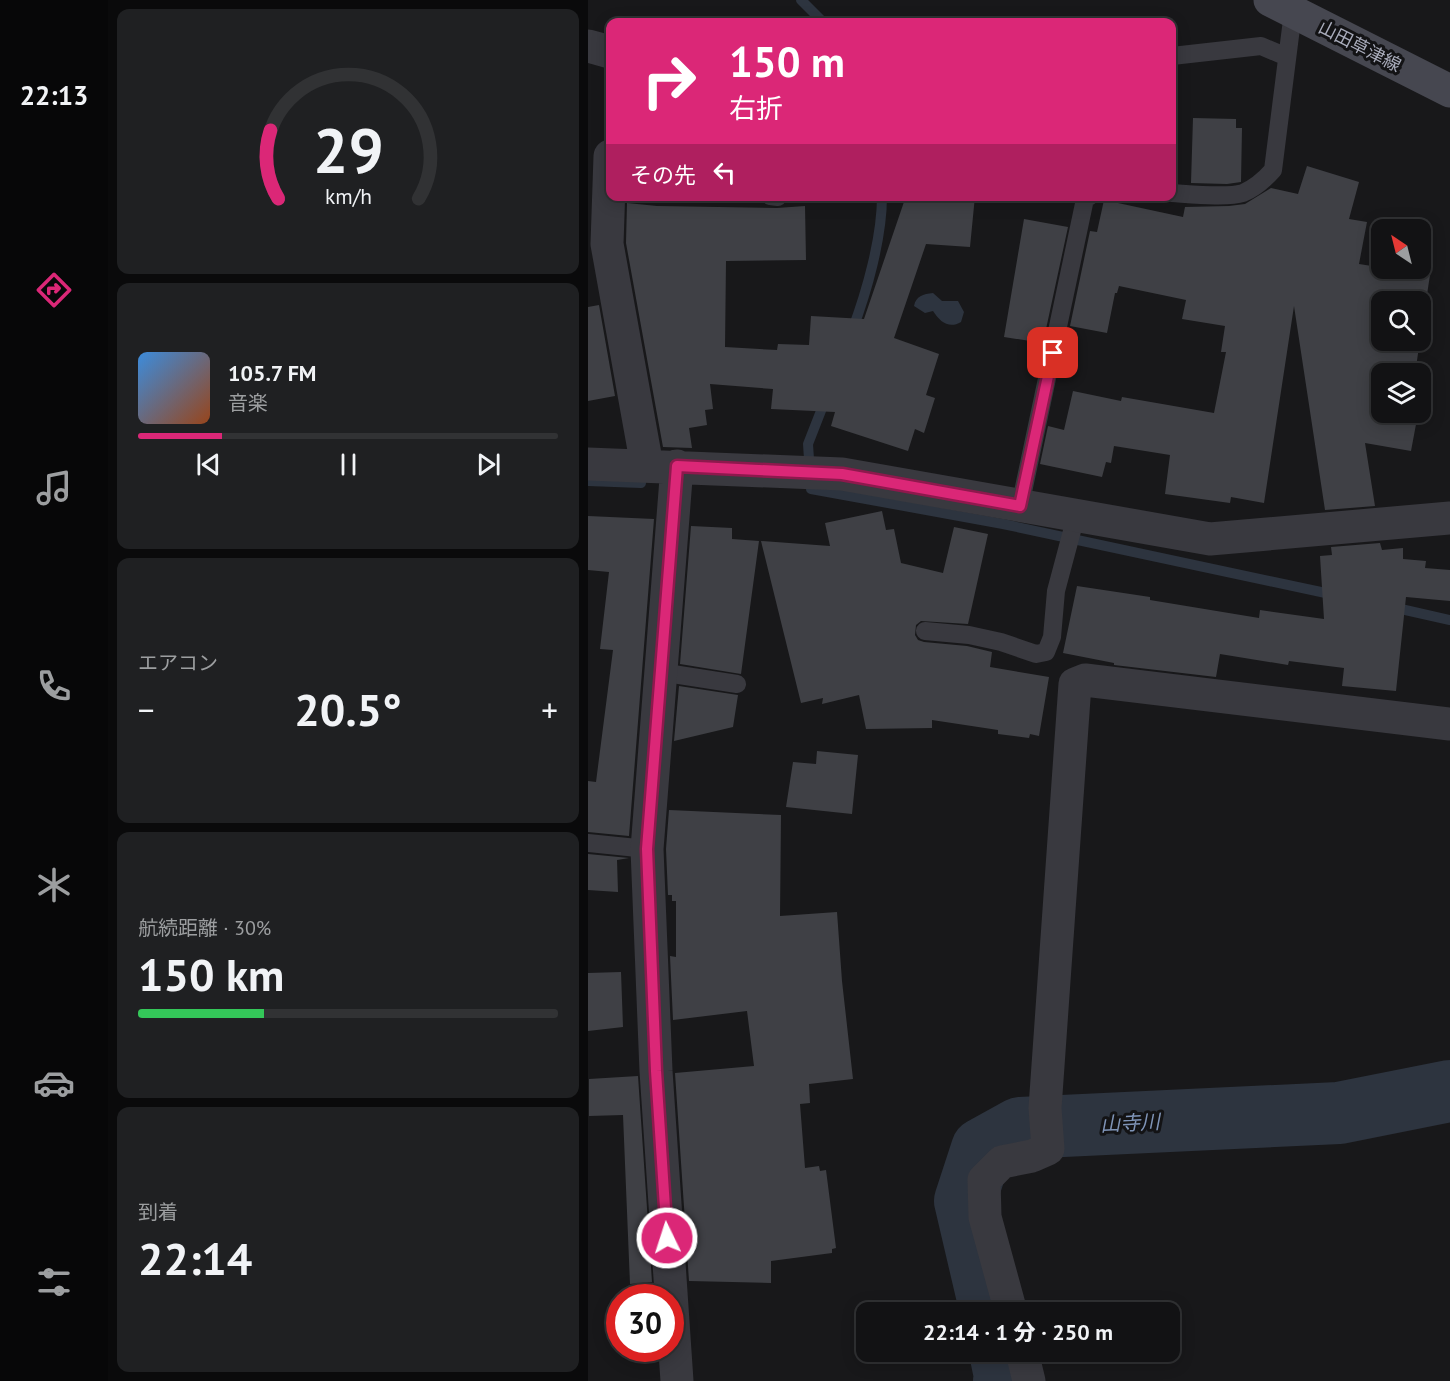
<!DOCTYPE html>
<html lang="ja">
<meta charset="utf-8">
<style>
body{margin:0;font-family:"PT Sans","Noto Sans JP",sans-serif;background:#1f2022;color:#f1f3f6;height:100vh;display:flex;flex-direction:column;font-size:22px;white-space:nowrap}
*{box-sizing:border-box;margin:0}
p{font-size:20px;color:#9c9ea0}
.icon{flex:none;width:33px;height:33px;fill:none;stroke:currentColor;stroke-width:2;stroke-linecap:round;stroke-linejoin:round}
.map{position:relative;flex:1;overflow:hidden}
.details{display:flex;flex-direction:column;gap:9px;padding:9px;background:#0a0a0b;width:480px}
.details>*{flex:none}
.guide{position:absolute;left:18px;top:18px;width:570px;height:183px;border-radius:12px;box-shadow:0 3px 15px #0003,0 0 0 2px #313234;background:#db2777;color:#fff;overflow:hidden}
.needle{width:39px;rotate:325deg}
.controls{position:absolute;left:783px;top:219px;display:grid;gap:12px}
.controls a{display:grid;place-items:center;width:60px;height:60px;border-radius:12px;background:#121214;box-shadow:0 3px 15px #0003,0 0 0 2px #313234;font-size:30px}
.speed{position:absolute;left:18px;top:1284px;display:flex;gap:12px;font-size:30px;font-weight:700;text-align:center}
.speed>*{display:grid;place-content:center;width:78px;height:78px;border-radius:50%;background:#121214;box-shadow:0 3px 15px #0003,0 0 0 2px #313234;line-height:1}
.speed .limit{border:9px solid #d22;background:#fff;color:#111}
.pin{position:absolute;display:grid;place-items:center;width:51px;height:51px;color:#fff;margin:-26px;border-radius:12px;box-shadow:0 3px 9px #0006}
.me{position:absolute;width:66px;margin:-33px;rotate:356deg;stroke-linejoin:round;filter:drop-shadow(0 0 4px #0008)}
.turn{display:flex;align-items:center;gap:21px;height:126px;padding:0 24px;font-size:27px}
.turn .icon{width:78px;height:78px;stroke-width:2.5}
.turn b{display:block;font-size:42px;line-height:51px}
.then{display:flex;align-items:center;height:57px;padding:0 24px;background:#0003;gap:12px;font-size:22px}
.big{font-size:45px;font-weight:800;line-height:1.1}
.details .tile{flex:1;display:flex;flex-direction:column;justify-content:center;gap:9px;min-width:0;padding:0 21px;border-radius:12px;background:#1f2022}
.details .dial{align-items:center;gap:0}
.dial svg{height:156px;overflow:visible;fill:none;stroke:#313234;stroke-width:7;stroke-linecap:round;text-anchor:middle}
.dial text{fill:#f1f3f6;stroke:none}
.song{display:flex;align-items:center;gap:18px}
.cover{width:72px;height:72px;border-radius:9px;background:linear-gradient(135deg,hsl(210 70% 55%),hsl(20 70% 35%))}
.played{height:6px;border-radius:3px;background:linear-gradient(90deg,#db2777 20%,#313234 20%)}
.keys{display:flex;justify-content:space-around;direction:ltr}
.heat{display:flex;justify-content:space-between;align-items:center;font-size:33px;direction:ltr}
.charge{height:9px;border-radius:4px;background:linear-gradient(90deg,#34c759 30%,#313234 0)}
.trip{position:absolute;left:268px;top:1302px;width:324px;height:60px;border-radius:12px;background:#121214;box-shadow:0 3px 15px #0003,0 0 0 2px #313234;font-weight:800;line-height:60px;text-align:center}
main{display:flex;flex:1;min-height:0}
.tab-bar{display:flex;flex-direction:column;width:108px;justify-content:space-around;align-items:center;background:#070708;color:#9c9ea0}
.tab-bar .icon{width:42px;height:42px}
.tab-bar .selected{color:#db2777}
.tab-bar b{font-size:27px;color:#f1f3f6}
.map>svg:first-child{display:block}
</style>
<main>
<nav class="tab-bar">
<b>22:13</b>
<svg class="icon selected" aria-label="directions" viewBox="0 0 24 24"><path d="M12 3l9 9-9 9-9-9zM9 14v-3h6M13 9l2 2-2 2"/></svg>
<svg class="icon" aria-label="music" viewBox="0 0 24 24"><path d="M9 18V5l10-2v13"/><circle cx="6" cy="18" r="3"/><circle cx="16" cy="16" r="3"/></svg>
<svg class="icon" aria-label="phone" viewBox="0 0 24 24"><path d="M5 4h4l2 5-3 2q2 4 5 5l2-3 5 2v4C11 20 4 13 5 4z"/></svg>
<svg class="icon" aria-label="climate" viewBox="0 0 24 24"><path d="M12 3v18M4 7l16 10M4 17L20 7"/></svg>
<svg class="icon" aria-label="car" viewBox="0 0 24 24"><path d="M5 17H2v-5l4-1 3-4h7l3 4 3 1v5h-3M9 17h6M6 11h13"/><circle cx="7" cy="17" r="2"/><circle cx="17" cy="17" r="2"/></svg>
<svg class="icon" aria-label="filters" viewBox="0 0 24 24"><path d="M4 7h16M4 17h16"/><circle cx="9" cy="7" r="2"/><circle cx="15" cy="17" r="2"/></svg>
</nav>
<section class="details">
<div class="tile dial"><svg viewBox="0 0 100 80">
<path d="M14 69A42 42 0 1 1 86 69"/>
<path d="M14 69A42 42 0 0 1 10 34" stroke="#db2777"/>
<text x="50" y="56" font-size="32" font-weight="700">29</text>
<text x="50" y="72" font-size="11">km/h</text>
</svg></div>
<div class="tile">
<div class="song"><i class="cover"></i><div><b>105.7 FM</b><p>音楽</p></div></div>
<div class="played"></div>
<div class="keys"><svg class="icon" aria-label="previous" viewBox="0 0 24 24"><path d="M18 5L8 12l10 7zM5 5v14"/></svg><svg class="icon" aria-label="pause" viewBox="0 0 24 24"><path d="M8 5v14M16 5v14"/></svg><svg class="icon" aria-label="next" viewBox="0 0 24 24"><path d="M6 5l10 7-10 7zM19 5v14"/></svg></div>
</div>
<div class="tile"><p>エアコン</p>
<div class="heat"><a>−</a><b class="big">20.5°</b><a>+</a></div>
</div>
<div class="tile"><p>航続距離 · 30%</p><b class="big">150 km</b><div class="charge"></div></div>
<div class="tile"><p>到着</p><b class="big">22:14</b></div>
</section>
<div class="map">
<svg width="862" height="1381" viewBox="0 0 862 1381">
<rect width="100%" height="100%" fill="#18181a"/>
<!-- water -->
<path fill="#2d343f" d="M345,293L354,301H370L376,312L373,322C361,329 352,322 345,311L337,313L326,306C328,296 335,294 345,293Z"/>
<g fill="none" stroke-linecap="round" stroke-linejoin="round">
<!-- stream -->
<path stroke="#2d343f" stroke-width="10" d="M213,0L235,22
M264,331C279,291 294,238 294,196
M238,398L220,444L223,489L415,524L747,595
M0,481L53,483L50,469
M804,607L862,620"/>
<!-- river -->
<path stroke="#2d343f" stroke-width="62" d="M403,1312L377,1201L394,1149L432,1128L751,1113L862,1091
M412,1352L417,1376L416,1381"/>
</g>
<!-- building -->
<path fill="#3f4045" d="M605,118L648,119V128H654L653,182L639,184L603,183Z
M719,166L771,182L761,219L779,222L771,264L842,275L832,340V302H794V340H832L827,374H794V412H821V418L829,419L823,451L777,443L787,506L737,510L706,306L676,503L643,497L642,503L577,494L582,455L526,446L523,463L518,462L514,477L452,464L460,426L476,430L485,391L533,401L534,397L626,413L638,352H633L637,326L594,319L598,300L531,286L529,293H527L519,333L482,326L502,231L509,232L516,200L595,217L597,207L641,206L657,204L683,188L710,194Z
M318,196H387L382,247L338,244L306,338L351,354L338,395L347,398L336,433L327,429L320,451L243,426L247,412L183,409L185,389L122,384L125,409L117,410L119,425L101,428L104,448L75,447L38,243L39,203L69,206L189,208L217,206L218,260L138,261L137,347L189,350L190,344L221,345L223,316L276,319Z
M436,219L480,227L455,343L416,337Z
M11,305L27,396L0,401V307Z
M294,511L298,530L306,529L313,563L355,573L366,527L400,534L380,624L333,621L328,625L327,635L330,640L336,642L379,646L404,652L402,667L461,677L451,736L442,734L441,738L410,734V730L344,720V728L278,729L271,695L234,704L235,698L213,703L173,541L242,546L237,523Z
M0,516L66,519L41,836L0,832V781L8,782L25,650L12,649L21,572L0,570Z
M103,526L144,528V539L171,541L153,674L92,664Z
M792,543L794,550L815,548V559L838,561L837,568L862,570V601L818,597L808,691L754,686L756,668L701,661L700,665L632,654L628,677L526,665V663L475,653L489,586L562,597V600L671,618L672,610L736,619L732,556L744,555L743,547Z
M91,686L150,695L145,727L86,741Z
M229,751L270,755L264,814L198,807L205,762L228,764Z
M81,810L193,815L192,916L249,912L254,981L265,1079L221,1084L222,1103L212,1104L217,1168L231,1166L232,1171L238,1170L248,1248L244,1249V1253L183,1261V1283L101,1281L87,1073L166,1066L159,1011L85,1020L82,956L88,957V901H84V895H80L78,849Z
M0,854L41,858L29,860L30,892L0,890Z
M33,972L35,1027L0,1031V973Z
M50,1076L64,1282L42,1284L35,1115L1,1116V1079Z"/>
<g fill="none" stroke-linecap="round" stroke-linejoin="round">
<!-- service -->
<path stroke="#39393f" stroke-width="18" d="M584,56L673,46L699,57
M584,193C601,194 639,198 655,193C667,188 677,179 685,170L705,12
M182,196L190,197
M432,506L497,199L502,196
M337,631L381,635L413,642L448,654L458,652L464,637L468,591L488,516
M72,672L149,684
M0,843L59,849"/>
<!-- minor -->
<path stroke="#39393f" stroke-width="33" d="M0,46L22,52
M22,156L19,244L59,466
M0,464L254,474L622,539L862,518
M423,1312L397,1217L396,1180L414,1162L444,1156L460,1149L457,1108L487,684L497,680L862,724
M434,1352L441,1381
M89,1381L68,1071L59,849L89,466"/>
<!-- secondary -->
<path stroke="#464750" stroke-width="33" d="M682,0L862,91"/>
</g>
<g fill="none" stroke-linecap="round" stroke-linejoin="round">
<defs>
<path id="route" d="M79,1238L68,1071L59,849L89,466L254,474L432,506L465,353"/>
</defs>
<!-- route casing -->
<use href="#route" stroke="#8e194d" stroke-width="15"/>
<!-- route -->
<use href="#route" stroke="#db2777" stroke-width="10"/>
</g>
<g text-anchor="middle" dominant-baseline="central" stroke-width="6" stroke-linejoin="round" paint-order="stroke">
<!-- street labels -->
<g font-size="18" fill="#a9acbb" stroke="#131315">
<text transform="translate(772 46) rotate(27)">山田草津線</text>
</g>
<!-- water labels -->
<g font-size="20" font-style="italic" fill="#7f94b7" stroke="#131315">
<text transform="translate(542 1123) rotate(-3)">山寺川</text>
</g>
</g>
</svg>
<div class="controls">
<a><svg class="needle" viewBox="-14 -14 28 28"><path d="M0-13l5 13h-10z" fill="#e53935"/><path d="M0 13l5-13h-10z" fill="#9c9ea0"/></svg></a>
<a><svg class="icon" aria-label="search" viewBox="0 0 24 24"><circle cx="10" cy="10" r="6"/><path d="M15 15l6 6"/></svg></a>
<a><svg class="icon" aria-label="layers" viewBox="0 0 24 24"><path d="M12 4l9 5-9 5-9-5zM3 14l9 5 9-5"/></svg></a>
</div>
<div class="speed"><div class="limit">30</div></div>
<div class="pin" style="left:465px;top:353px;background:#d93025"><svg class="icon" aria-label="arrive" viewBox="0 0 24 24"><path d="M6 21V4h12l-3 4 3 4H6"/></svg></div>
<svg class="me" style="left:79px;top:1238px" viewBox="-20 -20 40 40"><circle r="17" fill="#db2777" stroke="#fff" stroke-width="3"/><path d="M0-11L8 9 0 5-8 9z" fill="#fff"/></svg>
<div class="trip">22:14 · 1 分 · 250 m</div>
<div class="guide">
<div class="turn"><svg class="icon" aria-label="right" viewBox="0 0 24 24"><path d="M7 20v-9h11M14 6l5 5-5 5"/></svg><div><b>150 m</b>右折</div></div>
<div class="then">その先<svg class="icon" aria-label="left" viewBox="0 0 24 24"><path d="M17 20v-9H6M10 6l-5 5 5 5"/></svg></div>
</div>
</div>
</main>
